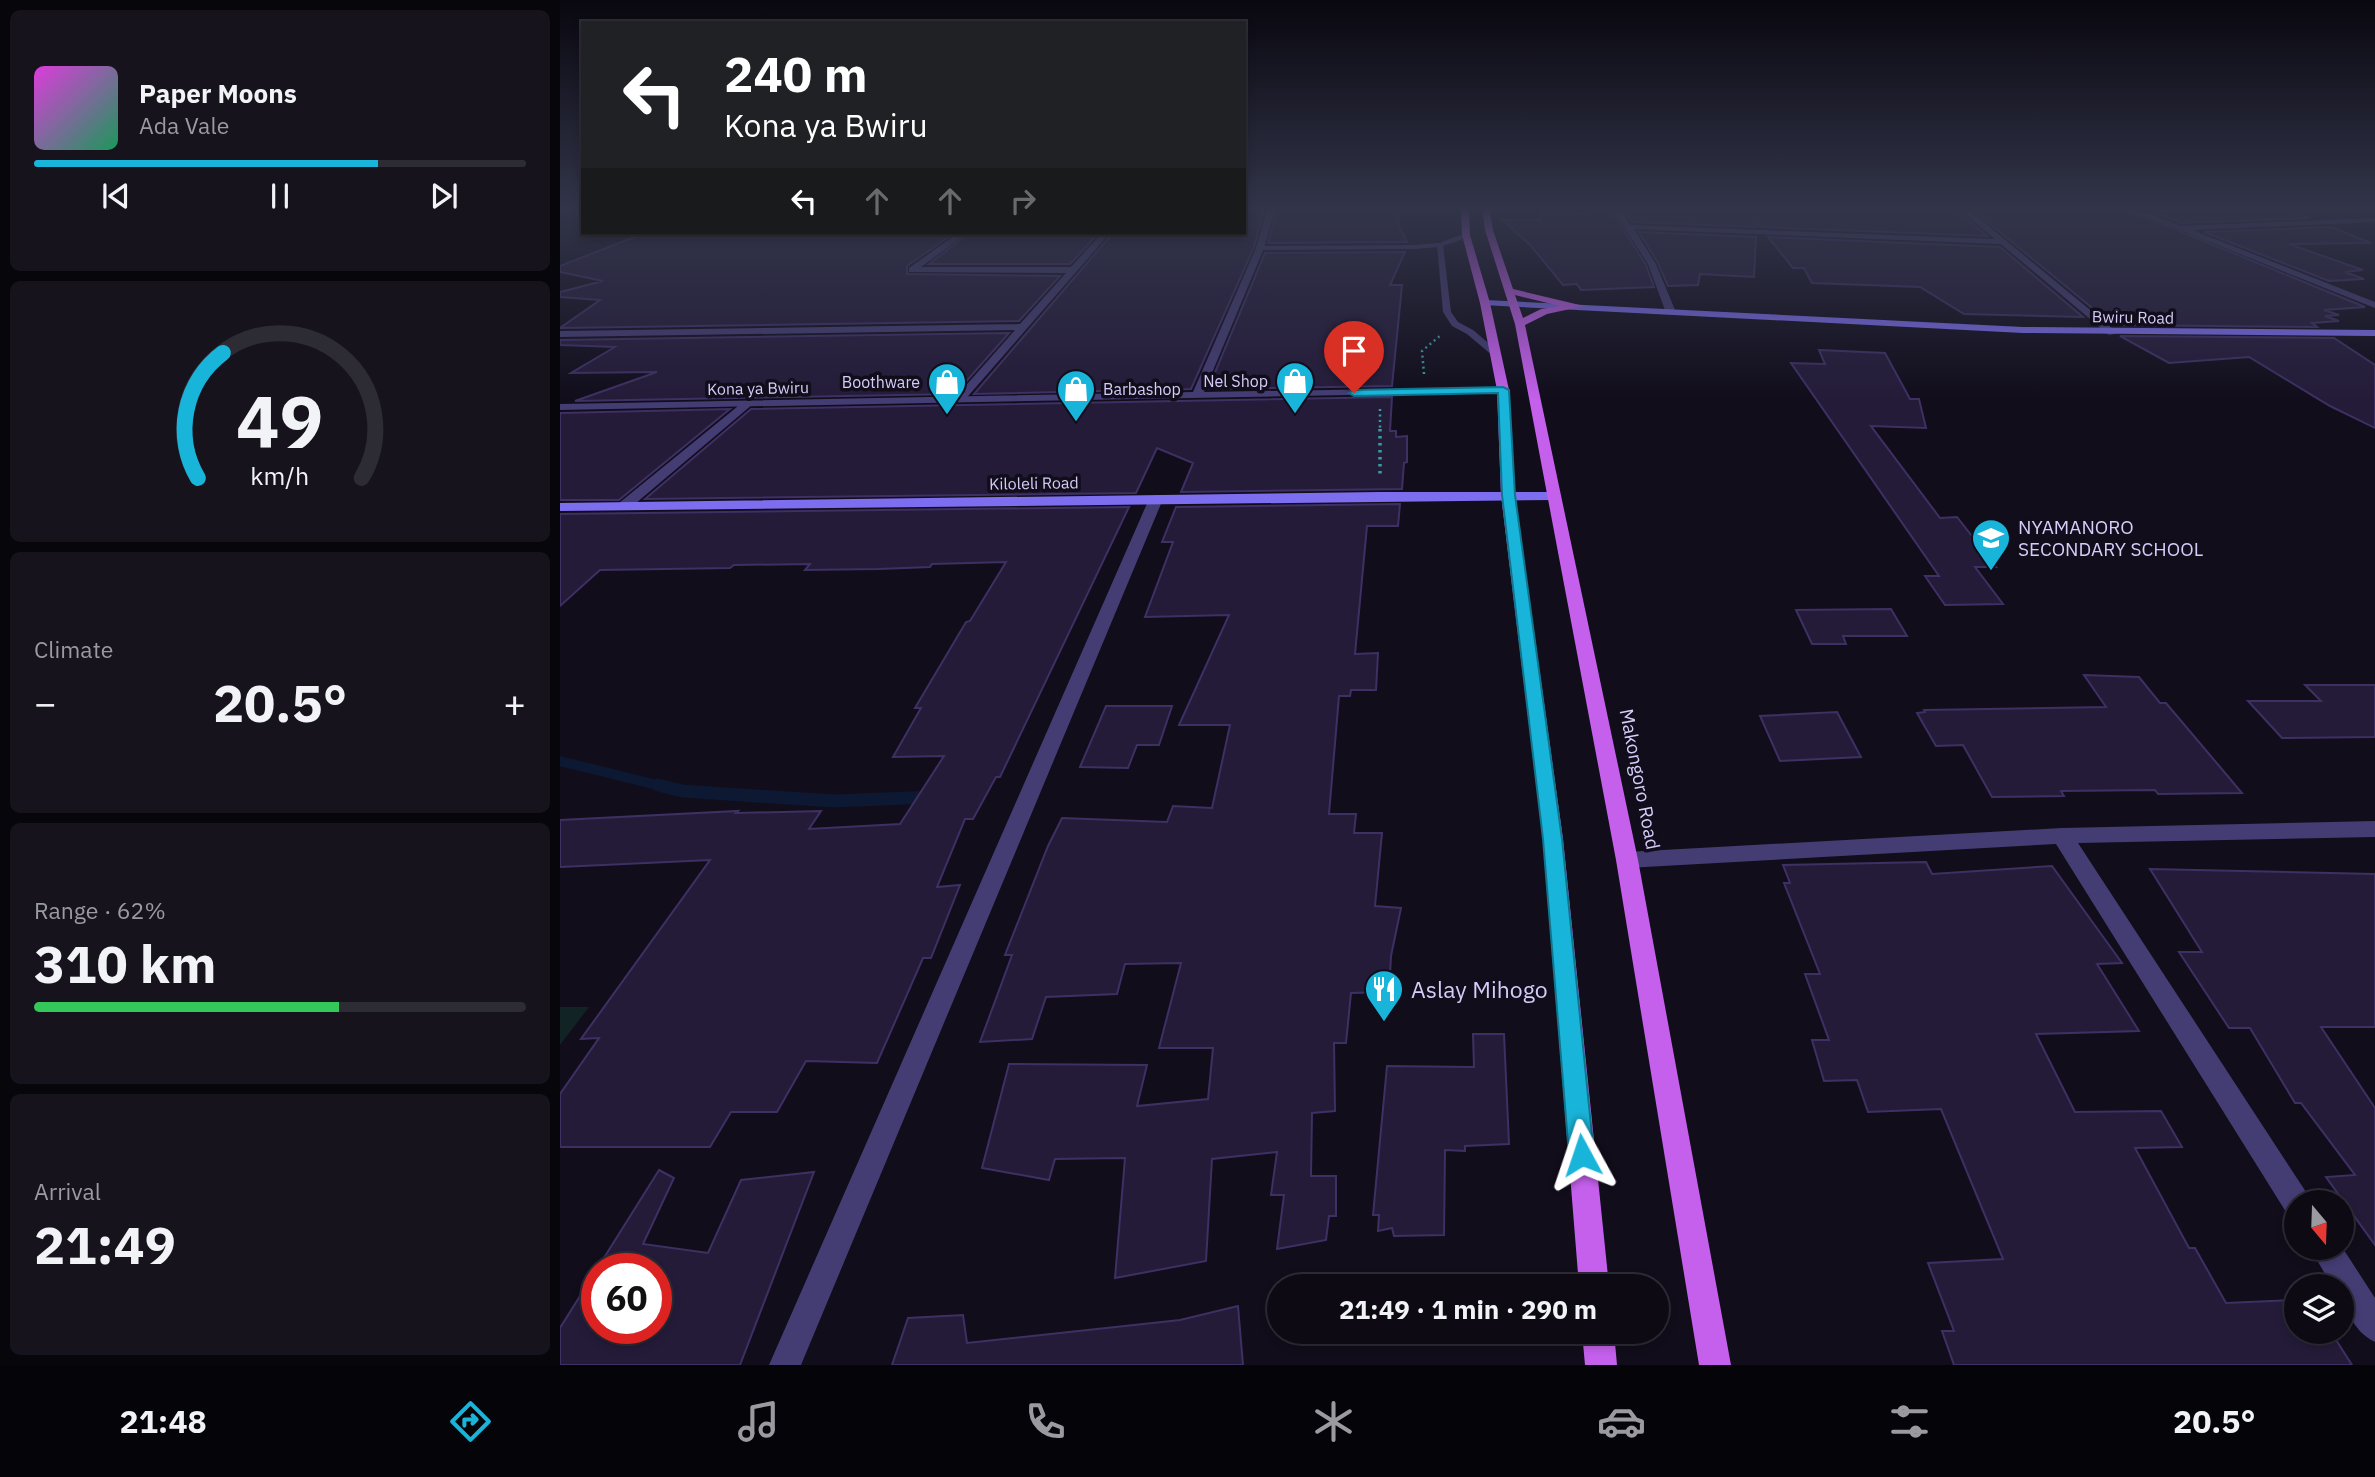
<!DOCTYPE html>
<meta charset="utf-8">
<style>
body{margin:0;font-family:"IBM Plex Sans",sans-serif;background:#16131d;color:#f1f3f6;height:100vh;display:flex;flex-direction:column;font-size:26px;white-space:nowrap}
*{box-sizing:border-box;margin:0}
p{font-size:23px;color:#9a9aa0}
.icon{flex:none;width:38px;height:38px;fill:none;stroke:currentColor;stroke-width:2;stroke-linecap:round;stroke-linejoin:round}
.map{position:relative;flex:1;overflow:hidden}
.side{display:flex;flex-direction:column;gap:10px;padding:10px;background:#07060b;width:560px}
.side>*{flex:none}
.top-card{position:absolute;left:21px;top:21px;width:665px;height:214px;border-radius:0px;box-shadow:0 4px 10px #0003,0 0 0 2px #2d2b34;background:#202124;color:#fff;overflow:hidden}
.needle{width:46px;rotate:161deg}
.tools{position:absolute;left:1724px;top:1190px;display:grid;gap:14px}
.tools a{display:grid;place-items:center;width:70px;height:70px;border-radius:50%;background:#0d0a14;box-shadow:0 4px 10px #0003,0 0 0 2px #2d2b34;font-size:35px}
.speed{position:absolute;left:21px;top:1253px;display:flex;gap:14px;font-size:35px;font-weight:700;text-align:center}
.speed>*{display:grid;place-content:center;width:91px;height:91px;border-radius:50%;background:#0d0a14;box-shadow:0 4px 10px #0003,0 0 0 2px #2d2b34;line-height:1}
.speed .limit{border:10px solid #d22;background:#fff;color:#111}
.pin{position:absolute;display:grid;place-items:center;width:60px;height:60px;color:#fff;margin:-72px -30px;border-radius:50% 50% 50% 0;rotate:-45deg;box-shadow:0 0 7px #0007}
.pin .icon{rotate:45deg}
.me{position:absolute;width:77px;margin:-38px;rotate:355deg;stroke-linejoin:round;filter:drop-shadow(0 0 5px #0008)}
.turn{display:flex;align-items:center;gap:24px;height:147px;padding:0 28px;font-size:32px}
.turn .icon{width:91px;height:91px;stroke-width:2.5}
.turn b{display:block;font-size:49px;line-height:60px}
.lanes{display:flex;align-items:center;height:66px;padding:0 28px;background:#0003;justify-content:center;gap:35px;direction:ltr}
.lanes .off{opacity:.35}
.big{font-size:52px;font-weight:700;line-height:1.1}
.side .card{flex:1;display:flex;flex-direction:column;justify-content:center;gap:10px;min-width:0;padding:0 24px;border-radius:10px;background:#16131d}
.side .dial{align-items:center;gap:0}
.dial svg{height:182px;overflow:visible;fill:none;stroke:#2d2b34;stroke-width:7;stroke-linecap:round;text-anchor:middle}
.dial text{fill:#f1f3f6;stroke:none}
.song{display:flex;align-items:center;gap:21px}
.cover{width:84px;height:84px;border-radius:10px;background:linear-gradient(135deg,hsl(300 70% 55%),hsl(150 70% 35%))}
.played{height:7px;border-radius:4px;background:linear-gradient(90deg,#19b4d9 70%,#2d2b34 70%)}
.keys{display:flex;justify-content:space-around;direction:ltr}
.heat{display:flex;justify-content:space-between;align-items:center;font-size:38px;direction:ltr}
.charge{height:10px;border-radius:5px;background:linear-gradient(90deg,#34c759 62%,#2d2b34 0)}
.trip{position:absolute;left:707px;top:1274px;width:402px;height:70px;border-radius:35px;background:#0d0a14;box-shadow:0 4px 10px #0003,0 0 0 2px #2d2b34;font-weight:700;line-height:70px;text-align:center}
.dock{display:flex;height:112px;justify-content:space-around;align-items:center;background:#050408;color:#9a9aa0}
.dock .icon{width:49px;height:49px}
.dock .selected{color:#19b4d9}
.dock b{font-size:32px;color:#f1f3f6}
main{display:flex;flex:1;min-height:0}
.map>svg:first-child{display:block}
</style>
<main>
<section class="side">
<div class="card">
<div class="song"><i class="cover"></i><div><b>Paper Moons</b><p>Ada Vale</p></div></div>
<div class="played"></div>
<div class="keys"><svg class="icon" aria-label="previous" viewBox="0 0 24 24"><path d="M18 5L8 12l10 7zM5 5v14"/></svg><svg class="icon" aria-label="pause" viewBox="0 0 24 24"><path d="M8 5v14M16 5v14"/></svg><svg class="icon" aria-label="next" viewBox="0 0 24 24"><path d="M6 5l10 7-10 7zM19 5v14"/></svg></div>
</div>
<div class="card dial"><svg viewBox="0 0 100 80">
<path d="M14 69A42 42 0 1 1 86 69"/>
<path d="M14 69A42 42 0 0 1 25 14" stroke="#19b4d9"/>
<text x="50" y="56" font-size="32" font-weight="700">49</text>
<text x="50" y="72" font-size="11">km/h</text>
</svg></div>
<div class="card"><p>Climate</p>
<div class="heat"><a>−</a><b class="big">20.5°</b><a>+</a></div>
</div>
<div class="card"><p>Range · 62%</p><b class="big">310 km</b><div class="charge"></div></div>
<div class="card"><p>Arrival</p><b class="big">21:49</b></div>
</section>
<div class="map">
<svg width="1815" height="1365" viewBox="0 0 1815 1365">
<rect width="100%" height="100%" fill="#110d1b"/>
<!-- green -->
<path fill="#112324" d="M0,1007H29L0,1045Z"/>
<g fill="none" stroke-linecap="round" stroke-linejoin="round">
<!-- stream-far1 -->
<path stroke="#0d1833" stroke-width="10" d="M0,761L105,787"/>
<!-- stream -->
<path stroke="#0d1833" stroke-width="13" d="M98,785L122,791L274,801L371,797"/>
</g>
<!-- building -->
<path fill="#241b39" stroke="#3e3063" stroke-width="2" fill-rule="evenodd" d="M684,210H704L694,247L631,389L414,394L553,233H684Z
M717,210H838L839,226L847,242L708,243Z
M1025,210H1051L1086,265L1094,287L1021,290L1017,284L1003,285L971,246L943,220H981L980,212L1026,213Z
M1064,210H1397L1427,236L1200,227L1197,223L1196,227L1072,222Z
M1413,210H1568L1805,307L1764,310L1779,315L1765,316L1779,321L1752,323L1757,327L1553,325Z
M1589,210H1732L1750,218L1621,223Z
M1771,227L1811,243L1729,244L1803,270L1785,272L1804,279L1769,281L1644,232Z
M1079,232L1196,237L1194,277L1140,274L1138,285L1108,286L1098,263Z
M120,233H394L347,266V274L500,276L459,321L0,328L40,300L0,297V292L43,281L0,272V266L77,236Z
M409,233H539L510,264H369Z
M1208,237L1440,247L1523,317L1404,314L1360,287L1252,283L1244,268H1233Z
M845,252L830,285H842L832,386L648,389L705,253Z
M449,333L395,394L15,401L97,372L11,373L55,347L0,345V340Z
M1560,336L1774,338L1815,365V428L1770,406L1689,357L1609,363Z
M1259,350L1325,353L1350,399H1359L1366,428L1311,426L1380,518L1397,517L1436,567H1415L1443,604L1385,605L1365,576H1379L1231,363L1265,364Z
M832,397L830,431H836V437L847,436V462L844,463L842,489L621,492L633,463L597,448L576,493L85,499L191,409Z
M170,409L59,500H0V413Z
M840,504L838,526H807L795,654L818,653L816,690H791L790,696H779L769,814H796L794,833H822L815,906L841,908L831,956L829,992L791,993L786,1043H774L775,1111L752,1113L751,1176H776V1216H769L766,1240L717,1249L724,1195H711L717,1152L652,1159L646,1261L555,1278L565,1158L495,1159L489,1180L422,1168L449,1064L587,1065L577,1106L648,1099L653,1048H599L621,963L565,964L557,994L486,997L472,1039L420,1042L452,955H445L488,846L502,818L607,822L613,806L652,808L670,725H619L669,615L585,617L613,542H602L616,507Z
M569,507L440,777H436L413,819H405L377,887L400,885L371,958H363L317,1063L246,1061L217,1112H171L150,1147H0V1094L39,1038L21,1039L150,860L0,867V820L178,811L176,813L261,811L249,829L340,824L384,756L333,757L361,708H355L406,622L410,621L446,562L372,564L370,567L319,569L245,570L250,564L174,565L170,568L40,570L0,606V514Z
M1331,609L1347,636H1283L1286,644H1252L1236,610Z
M1524,675L1579,677L1600,703H1606L1682,793L1598,794L1595,790L1501,791L1504,796L1432,797L1403,745L1376,746L1357,713L1365,712L1364,710L1546,707Z
M1745,685H1815V737L1722,738L1688,701H1761Z
M546,706H612L599,745H577L568,768L520,767Z
M1277,712L1301,757L1220,761L1200,716Z
M1366,862L1372,874L1492,866L1562,963L1537,964L1579,1031L1476,1034L1515,1112L1601,1111L1622,1147L1575,1148L1629,1248H1635L1666,1303L1736,1300V1332H1771L1792,1365H1394L1382,1331H1394L1368,1263L1443,1259L1381,1109L1308,1112L1297,1080L1264,1081L1252,1040H1269L1245,974H1260L1224,883H1230L1223,865Z
M1590,869L1815,874V1027H1761L1815,1108V1245L1766,1177L1795,1175L1741,1103H1735L1690,1028H1669L1619,952H1642Z
M913,1034H944L949,1144L905,1146V1151L885,1150L884,1235L834,1236L832,1228L818,1231L819,1215H813L827,1066L914,1067Z
M99,1170L114,1178L83,1244L148,1253L181,1180L254,1172L180,1365H0V1328ZM37,1269H96V1329L37,1330Z
M678,1306L683,1365H332L348,1318L403,1315L407,1343L620,1320Z"/>
<g fill="none" stroke-linecap="round" stroke-linejoin="round">
<!-- path-far1 -->
<path stroke="#399da0" stroke-width="2.5" stroke-dasharray="2 3.5" stroke-linecap="butt" d="M864,374L862,351L881,335
M820,409V430"/>
<!-- path -->
<path stroke="#399da0" stroke-width="3.5" stroke-dasharray="2.5 4.5" stroke-linecap="butt" d="M820,429V477"/>
<!-- service -->
<path fill="#443d74" fill-rule="evenodd" d="M880,243L883,245L891,312L898,322L913,330L939,352V356H933L907,334L892,326L883,312L877,245Z"/>
<!-- minor -->
<path fill="#443d74" fill-rule="evenodd" d="M1053,210H1061L1070,225L1435,239L1400,210H1409L1558,333L1549,335L1441,244L1074,229L1096,264L1115,310L1110,313L1105,310L1088,264Z
M1570,210H1581L1621,226L1815,218V222L1632,230L1815,302V308Z
M398,233H407L361,267H511L542,233H550L403,402L393,400L455,330L0,337V331L460,324L506,273L349,272V268Z
M906,233L909,237L880,247L853,249L700,250L696,248L700,246L853,245L879,243Z
M183,402L193,404L69,509H59V503Z
M596,495L603,499L241,1365H209L589,499Z
M1815,821V837L1518,843L1746,1192L1750,1202H1736V1216L1726,1212L1496,844L1067,868L1059,866L1056,860L1059,854L1067,852L1502,828Z
M1782,1247L1815,1298V1342C1795,1333 1782,1307 1782,1286H1772L1750,1248Z"/>
<!-- tertiary -->
<path fill="#443d74" fill-rule="evenodd" d="M707,210H715L704,248L644,392L943,387L949,390L947,392L0,410V404L633,392L696,248Z"/>
<!-- secondary -->
<path fill="#7d6eef" fill-rule="evenodd" d="M925,300L1463,327L1815,330V336L1463,333L922,305L920,303Z
M820,492H994L1001,496L994,500L0,511V503Z"/>
<!-- primary -->
<path fill="#c560ed" fill-rule="evenodd" d="M901,210H909L910,235L930,303L949,390L955,495L1003,839L1049,1286H1019L983,839L941,495L937,390L920,303L902,235Z
M922,210H930L933,230L953,289L1024,306L987,314L965,325L1078,860L1171,1365H1139L1056,860L955,324L925,230ZM955,295L1000,306L981,309L963,318Z
M1022,1332H1054L1057,1365H1025Z"/>
</g>
<!-- sky -->
<linearGradient id="sky" x2="0" y2="1"><stop stop-color="#09070f"/><stop offset="0.52" stop-color="#32354a"/><stop offset="1" stop-color="#32354a" stop-opacity="0"/></linearGradient>
<rect width="1815" height="401" fill="url(#sky)"/>
<!-- route -->
<path fill="#19b4d9" stroke="#10758d" stroke-width="2" d="M943,387L949,390L955,495L1002,839L1034,1155L1031,1164L1022,1167L1013,1164L1009,1155L983,839L942,495L938,393L794,396L789,393L794,390Z"/>
<!-- icons -->
<defs>
<symbol id="shop-pin" viewBox="-11 -11 22 30"><path d="M0 17L-7.5 6A9.5 9.5 0 1 1 7.5 6Z" fill="#19b4d9" stroke="#110d1b"/><path d="M-5-2.5h2.3a2.7 3.5 0 0 1 5.4 0H5L5.5 6h-11ZM-1.5-2.5h3a1.5 2.3 0 0 0-3 0Z" fill="#fff"/></symbol>
<symbol id="school-pin" viewBox="-11 -11 22 30"><path d="M0 17L-7.5 6A9.5 9.5 0 1 1 7.5 6Z" fill="#19b4d9" stroke="#110d1b"/><path d="M0-5L7-2L0 1L-7-2ZM-4 1L0 2.5L4 1V4Q0 6-4 4Z" fill="#fff"/></symbol>
<symbol id="restaurant-pin" viewBox="-11 -11 22 30"><path d="M0 17L-7.5 6A9.5 9.5 0 1 1 7.5 6Z" fill="#19b4d9" stroke="#110d1b"/><path d="M-5-6h1v4h1v-4h1v4h1v-4h1v5L-1.5 .5V6h-2V.5L-5-1ZM5-6V6H3V1.5H1.5Q1.5-4 5-6Z" fill="#fff"/></symbol>
</defs>
<g fill-rule="evenodd">
<use href="#shop-pin" x="713" y="359" width="44" height="60"/>
<use href="#shop-pin" x="365" y="360" width="44" height="60"/>
<use href="#shop-pin" x="494" y="367" width="44" height="60"/>
<use href="#school-pin" x="1409" y="516" width="44" height="60"/>
<use href="#restaurant-pin" x="802" y="967" width="44" height="60"/>
</g>
<g text-anchor="middle" dominant-baseline="central" stroke-width="7" stroke-linejoin="round" paint-order="stroke">
<!-- far-street labels -->
<g font-size="16" fill="#d5ccf9" stroke="#110d1b">
<text transform="translate(1573 317) rotate(1)">Bwiru Road</text>
<text transform="translate(198 388) rotate(-1)">Kona ya Bwiru</text>
<text transform="translate(474 483) rotate(-1)">Kiloleli Road</text>
</g>
<!-- far-poi labels -->
<g font-size="16" fill="#d5ccf9" stroke="#110d1b" text-anchor="end">
<text x="708" y="381">Nel Shop</text>
<text x="360" y="382">Boothware</text>
<text x="543" y="389" text-anchor="start">Barbashop</text>
</g>
<!-- poi labels -->
<g font-size="19" fill="#d5ccf9" stroke="#110d1b" text-anchor="start">
<text x="1458" y="527">NYAMANORO<tspan x="1458" dy="22">SECONDARY SCHOOL</tspan></text>
</g>
<!-- street labels -->
<g font-size="19" fill="#d5ccf9" stroke="#110d1b">
<text transform="translate(1080 779) rotate(79)">Makongoro Road</text>
</g>
<!-- near-poi labels -->
<g font-size="23" fill="#d5ccf9" stroke="#110d1b" text-anchor="start">
<text x="851" y="989">Aslay Mihogo</text>
</g>
</g>
</svg>
<div class="tools">
<a><svg class="needle" viewBox="-14 -14 28 28"><path d="M0-13l5 13h-10z" fill="#e53935"/><path d="M0 13l5-13h-10z" fill="#9a9aa0"/></svg></a>
<a><svg class="icon" aria-label="layers" viewBox="0 0 24 24"><path d="M12 4l9 5-9 5-9-5zM3 14l9 5 9-5"/></svg></a>
</div>
<div class="speed"><div class="limit">60</div></div>
<div class="pin" style="left:794px;top:393px;background:#d93025"><svg class="icon" aria-label="arrive" viewBox="0 0 24 24"><path d="M6 21V4h12l-3 4 3 4H6"/></svg></div>
<svg class="me" style="left:1022px;top:1155px" viewBox="-20 -20 40 40"><path d="M0-17L14 15 0 8-14 15z" fill="#19b4d9" stroke="#fff" stroke-width="4"/></svg>
<div class="trip">21:49 · 1 min · 290 m</div>
<div class="top-card">
<div class="turn"><svg class="icon" aria-label="left" viewBox="0 0 24 24"><path d="M17 20v-9H6M10 6l-5 5 5 5"/></svg><div><b>240 m</b>Kona ya Bwiru</div></div>
<div class="lanes"><svg class="icon" aria-label="left" viewBox="0 0 24 24"><path d="M17 20v-9H6M10 6l-5 5 5 5"/></svg><svg class="icon off" aria-label="ahead" viewBox="0 0 24 24"><path d="M12 20V5M6 11l6-6 6 6"/></svg><svg class="icon off" aria-label="ahead" viewBox="0 0 24 24"><path d="M12 20V5M6 11l6-6 6 6"/></svg><svg class="icon off" aria-label="right" viewBox="0 0 24 24"><path d="M7 20v-9h11M14 6l5 5-5 5"/></svg></div>
</div>
</div>
</main>
<nav class="dock">
<b>21:48</b>
<svg class="icon selected" aria-label="directions" viewBox="0 0 24 24"><path d="M12 3l9 9-9 9-9-9zM9 14v-3h6M13 9l2 2-2 2"/></svg>
<svg class="icon" aria-label="music" viewBox="0 0 24 24"><path d="M9 18V5l10-2v13"/><circle cx="6" cy="18" r="3"/><circle cx="16" cy="16" r="3"/></svg>
<svg class="icon" aria-label="phone" viewBox="0 0 24 24"><path d="M5 4h4l2 5-3 2q2 4 5 5l2-3 5 2v4C11 20 4 13 5 4z"/></svg>
<svg class="icon" aria-label="climate" viewBox="0 0 24 24"><path d="M12 3v18M4 7l16 10M4 17L20 7"/></svg>
<svg class="icon" aria-label="car" viewBox="0 0 24 24"><path d="M5 17H2v-5l4-1 3-4h7l3 4 3 1v5h-3M9 17h6M6 11h13"/><circle cx="7" cy="17" r="2"/><circle cx="17" cy="17" r="2"/></svg>
<svg class="icon" aria-label="filters" viewBox="0 0 24 24"><path d="M4 7h16M4 17h16"/><circle cx="9" cy="7" r="2"/><circle cx="15" cy="17" r="2"/></svg>
<b>20.5°</b>
</nav>
